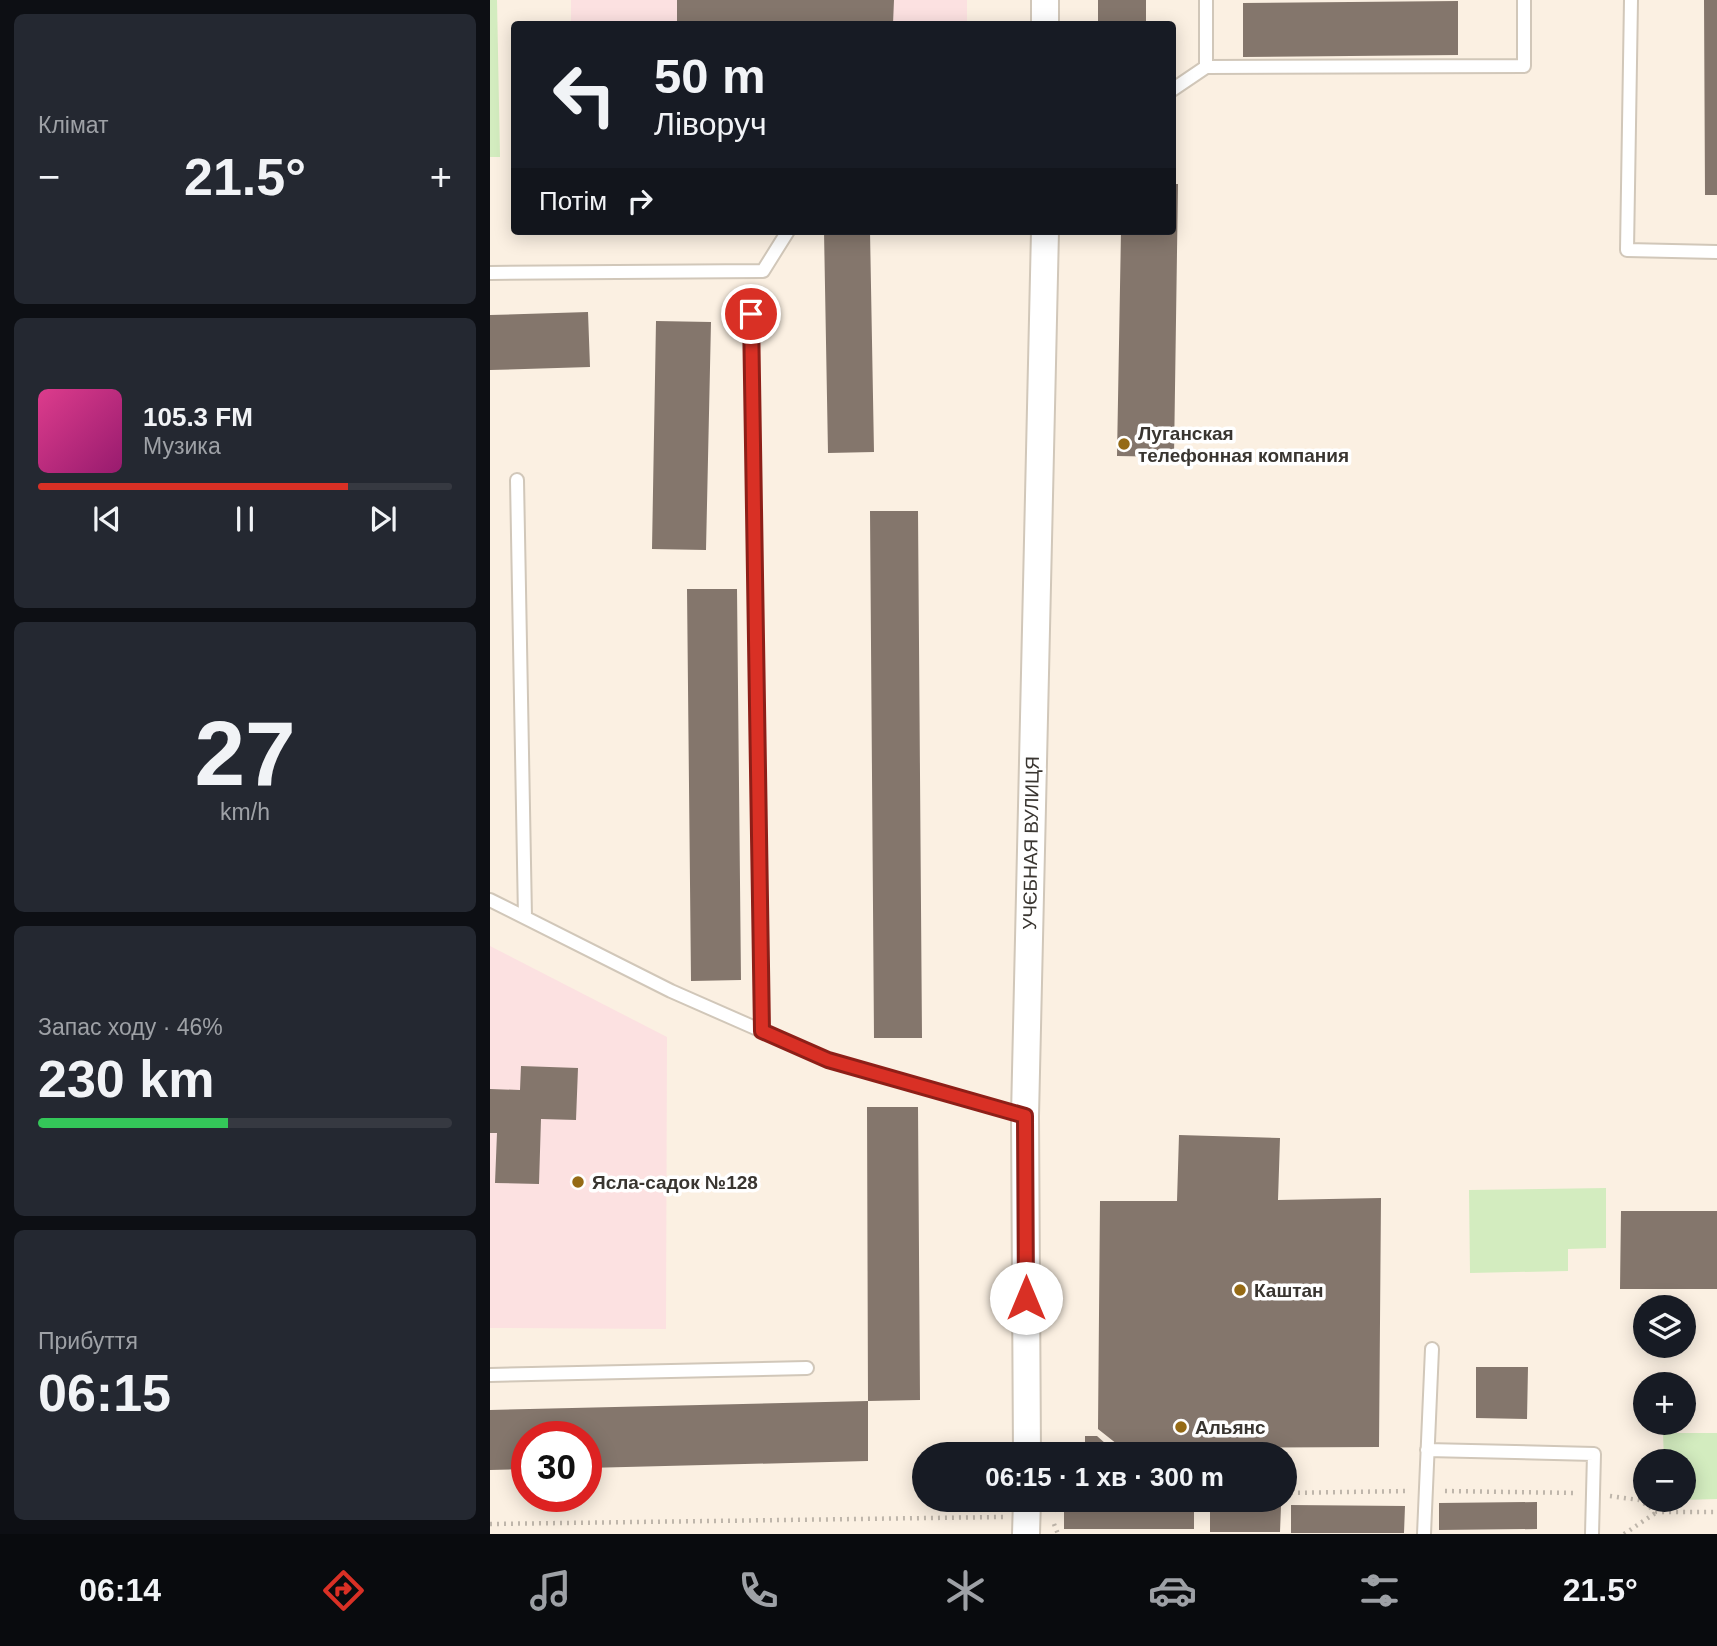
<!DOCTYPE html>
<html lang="uk">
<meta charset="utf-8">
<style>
body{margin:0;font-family:Helvetica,sans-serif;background:#242831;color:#f1f3f6;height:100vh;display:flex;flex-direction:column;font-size:26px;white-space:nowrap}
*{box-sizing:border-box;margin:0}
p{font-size:23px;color:#9ea1a6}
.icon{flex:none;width:38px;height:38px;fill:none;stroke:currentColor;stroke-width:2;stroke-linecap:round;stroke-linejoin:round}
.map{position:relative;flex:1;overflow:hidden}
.side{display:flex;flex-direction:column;gap:14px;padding:14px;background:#0d0f14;width:490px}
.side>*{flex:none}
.top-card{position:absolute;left:21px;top:21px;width:665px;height:214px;border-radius:7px;box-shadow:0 4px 18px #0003;background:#171b24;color:#f1f3f6;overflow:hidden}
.tools{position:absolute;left:1143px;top:1295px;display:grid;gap:14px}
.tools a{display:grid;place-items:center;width:63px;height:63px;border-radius:50%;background:#171b24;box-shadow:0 4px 18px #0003;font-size:35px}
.speed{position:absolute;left:21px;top:1421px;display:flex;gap:14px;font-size:35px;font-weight:700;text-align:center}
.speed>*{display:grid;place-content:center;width:91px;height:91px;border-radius:50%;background:#171b24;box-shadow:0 4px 18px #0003;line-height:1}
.speed .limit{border:10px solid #d22;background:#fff;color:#111}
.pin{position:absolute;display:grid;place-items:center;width:60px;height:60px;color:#fff;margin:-30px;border:4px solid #fff;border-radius:50%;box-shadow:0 2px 7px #0007}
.me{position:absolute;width:77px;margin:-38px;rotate:0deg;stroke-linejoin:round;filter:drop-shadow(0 0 5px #0008)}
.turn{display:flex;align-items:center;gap:24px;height:147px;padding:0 28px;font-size:32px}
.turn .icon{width:91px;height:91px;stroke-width:2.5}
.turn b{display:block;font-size:49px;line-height:60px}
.then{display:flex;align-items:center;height:66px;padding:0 28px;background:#0003;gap:14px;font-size:26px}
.big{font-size:52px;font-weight:700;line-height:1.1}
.side .card{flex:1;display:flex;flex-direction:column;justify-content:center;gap:10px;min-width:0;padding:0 24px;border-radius:10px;background:#242831}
.side .dial{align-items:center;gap:0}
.dial b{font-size:91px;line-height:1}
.song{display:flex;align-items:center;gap:21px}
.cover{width:84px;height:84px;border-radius:10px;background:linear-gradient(135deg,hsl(330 70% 55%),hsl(320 70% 35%))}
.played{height:7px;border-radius:4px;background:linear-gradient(90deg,#d93025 75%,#363941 75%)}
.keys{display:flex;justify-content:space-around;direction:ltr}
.heat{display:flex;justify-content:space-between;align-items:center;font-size:38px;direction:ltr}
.charge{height:10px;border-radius:5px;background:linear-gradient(90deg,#34c759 46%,#363941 0)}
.trip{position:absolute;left:422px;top:1442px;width:385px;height:70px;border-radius:35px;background:#171b24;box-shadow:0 4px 18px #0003;font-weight:700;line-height:70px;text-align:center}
.tabs{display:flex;height:112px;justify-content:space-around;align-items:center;background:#090b0e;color:#9ea1a6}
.tabs .icon{width:49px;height:49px}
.tabs .on{color:#d93025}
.tabs b{font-size:32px;color:#f1f3f6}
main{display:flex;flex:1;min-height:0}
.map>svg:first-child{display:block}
</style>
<main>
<section class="side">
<div class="card"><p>Клімат</p>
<div class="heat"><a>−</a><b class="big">21.5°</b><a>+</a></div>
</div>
<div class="card">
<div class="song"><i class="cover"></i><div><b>105.3 FM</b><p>Музика</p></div></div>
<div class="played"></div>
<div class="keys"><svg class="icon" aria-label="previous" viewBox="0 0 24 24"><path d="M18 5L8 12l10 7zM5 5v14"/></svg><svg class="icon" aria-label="pause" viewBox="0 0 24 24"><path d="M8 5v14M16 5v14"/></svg><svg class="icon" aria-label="next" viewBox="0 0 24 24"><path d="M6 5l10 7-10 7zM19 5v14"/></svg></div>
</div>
<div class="card dial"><b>27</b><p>km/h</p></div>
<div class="card"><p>Запас ходу · 46%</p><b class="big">230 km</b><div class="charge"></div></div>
<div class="card"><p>Прибуття</p><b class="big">06:15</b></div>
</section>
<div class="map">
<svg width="1227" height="1534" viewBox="0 0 1227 1534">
<rect width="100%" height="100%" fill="#fbf0e2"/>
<!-- education -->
<path fill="#fce1e1" d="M81,0H477V24H81Z
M0,946L177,1037L176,1329L0,1328Z"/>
<!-- green -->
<path fill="#d3ecbf" d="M0,0H7L10,157H0Z
M1116,1188V1248L1078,1249V1271L980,1273L979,1190Z
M1173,1433H1227V1499L1194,1500V1461H1174Z"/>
<!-- building -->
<path fill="#84766c" d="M187,0H404L403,24H187Z
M608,0H656V24H608Z
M1214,0H1227V195H1215Z
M968,1V55L753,57V3Z
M682,184H688L684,457L627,456L631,231H682Z
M334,231H380L384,452L338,453Z
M98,312L100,367L0,370V315Z
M166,321L221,322L216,550L162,549Z
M380,511H428L432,1038H384Z
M197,589H247L251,980L201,981Z
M31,1066L88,1068L86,1120L51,1119L49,1184L5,1183L7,1133H0V1089L30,1090Z
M377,1107H428L430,1400L378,1401Z
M689,1135L790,1138L788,1200L891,1198L889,1447L632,1448L608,1429L610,1201H687Z
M1131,1211H1227V1289H1130Z
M986,1367H1038L1037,1419L986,1418Z
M378,1401V1461L96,1468V1437H37V1469L0,1470V1410Z
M595,1436H607L616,1444V1454H595Z
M1047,1502V1529L949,1530V1503Z
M801,1505L915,1506L914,1533H801Z
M574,1506H704V1529H574Z
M720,1506H791L790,1532H720Z"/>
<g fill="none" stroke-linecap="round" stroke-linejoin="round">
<defs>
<path id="service" d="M1141,0L1137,250L1227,252
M716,67V0
M682,90L716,67L1034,66V0
M0,273L273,271L298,231
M261,314L272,1031
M27,480L35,917
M0,900L181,991L338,1060L535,1116
M0,1375L317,1368
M937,1450L1104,1454L1102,1534
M934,1534L942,1349"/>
<path id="minor" d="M555,0V24
M537,1454L535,1116L555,231
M536,1534L537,1500"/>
</defs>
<!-- service casing -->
<use href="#service" stroke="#d1c7b9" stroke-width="16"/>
<!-- minor casing -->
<use href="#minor" stroke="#d1c7b9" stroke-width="30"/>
<!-- path -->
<path stroke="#bfb6ab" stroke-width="4.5" stroke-dasharray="2 5" stroke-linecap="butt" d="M955,1491L1087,1493
M794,1493L919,1491
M1120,1496L1149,1500L1167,1512H1227
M564,1511L571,1500
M0,1524L513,1517
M564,1524L568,1534
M1134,1534L1167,1512"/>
<!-- service -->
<use href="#service" stroke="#fff" stroke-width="12"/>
<!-- minor -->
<use href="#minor" stroke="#fff" stroke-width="26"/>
</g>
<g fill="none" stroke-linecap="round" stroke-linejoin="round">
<defs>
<path id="route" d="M261,314L272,1031L338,1060L535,1116L536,1298"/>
</defs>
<!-- route casing -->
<use href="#route" stroke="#8d1f18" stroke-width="18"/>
<!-- route -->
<use href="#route" stroke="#d93025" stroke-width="12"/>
</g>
<!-- markers -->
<g fill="#956a15" stroke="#fff" stroke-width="2.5">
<circle cx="634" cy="444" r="7"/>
<circle cx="88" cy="1182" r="7"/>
<circle cx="750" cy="1290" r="7"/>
<circle cx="691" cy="1427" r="7"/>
</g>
<g text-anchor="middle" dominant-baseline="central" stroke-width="7" stroke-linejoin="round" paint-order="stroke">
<!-- poi labels -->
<g font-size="19" font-weight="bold" fill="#393530" stroke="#fff" text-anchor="start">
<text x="648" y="433">Луганская<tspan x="648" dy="22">телефонная компания</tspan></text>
<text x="102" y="1182">Ясла-садок №128</text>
<text x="764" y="1290">Каштан</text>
<text x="705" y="1427">Альянс</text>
</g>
<!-- street labels -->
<g font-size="19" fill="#393530" stroke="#fff">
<text transform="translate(541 843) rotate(-89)">УЧЄБНАЯ ВУЛИЦЯ</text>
</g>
</g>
</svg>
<div class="tools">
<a><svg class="icon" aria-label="layers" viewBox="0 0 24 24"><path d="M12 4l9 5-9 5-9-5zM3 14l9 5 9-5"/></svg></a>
<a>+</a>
<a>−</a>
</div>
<div class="speed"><div class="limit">30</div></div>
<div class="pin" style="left:261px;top:314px;background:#d93025"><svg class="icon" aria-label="arrive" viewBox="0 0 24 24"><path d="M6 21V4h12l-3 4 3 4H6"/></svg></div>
<svg class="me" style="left:536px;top:1298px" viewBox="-20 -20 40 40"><circle r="19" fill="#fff"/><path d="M0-13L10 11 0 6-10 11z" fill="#d93025"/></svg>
<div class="trip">06:15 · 1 хв · 300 m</div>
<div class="top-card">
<div class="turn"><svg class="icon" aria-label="left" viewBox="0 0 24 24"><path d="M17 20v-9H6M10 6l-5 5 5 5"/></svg><div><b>50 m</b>Ліворуч</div></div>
<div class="then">Потім<svg class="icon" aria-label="right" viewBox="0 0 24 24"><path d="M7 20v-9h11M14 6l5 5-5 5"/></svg></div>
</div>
</div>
</main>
<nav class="tabs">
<b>06:14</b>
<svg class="icon on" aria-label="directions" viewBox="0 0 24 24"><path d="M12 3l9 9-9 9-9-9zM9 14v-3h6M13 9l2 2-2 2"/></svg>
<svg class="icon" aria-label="music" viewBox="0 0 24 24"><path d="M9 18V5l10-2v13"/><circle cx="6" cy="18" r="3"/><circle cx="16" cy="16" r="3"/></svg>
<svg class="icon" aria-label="phone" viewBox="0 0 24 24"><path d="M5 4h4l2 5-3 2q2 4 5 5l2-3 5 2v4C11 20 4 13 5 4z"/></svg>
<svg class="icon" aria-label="climate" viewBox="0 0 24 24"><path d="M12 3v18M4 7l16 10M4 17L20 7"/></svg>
<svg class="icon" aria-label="car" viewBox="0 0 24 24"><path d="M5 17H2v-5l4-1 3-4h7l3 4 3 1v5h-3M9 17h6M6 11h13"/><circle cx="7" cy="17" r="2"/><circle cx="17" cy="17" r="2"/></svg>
<svg class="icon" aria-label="filters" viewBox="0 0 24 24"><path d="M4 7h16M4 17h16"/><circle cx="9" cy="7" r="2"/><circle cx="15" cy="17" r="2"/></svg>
<b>21.5°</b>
</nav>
